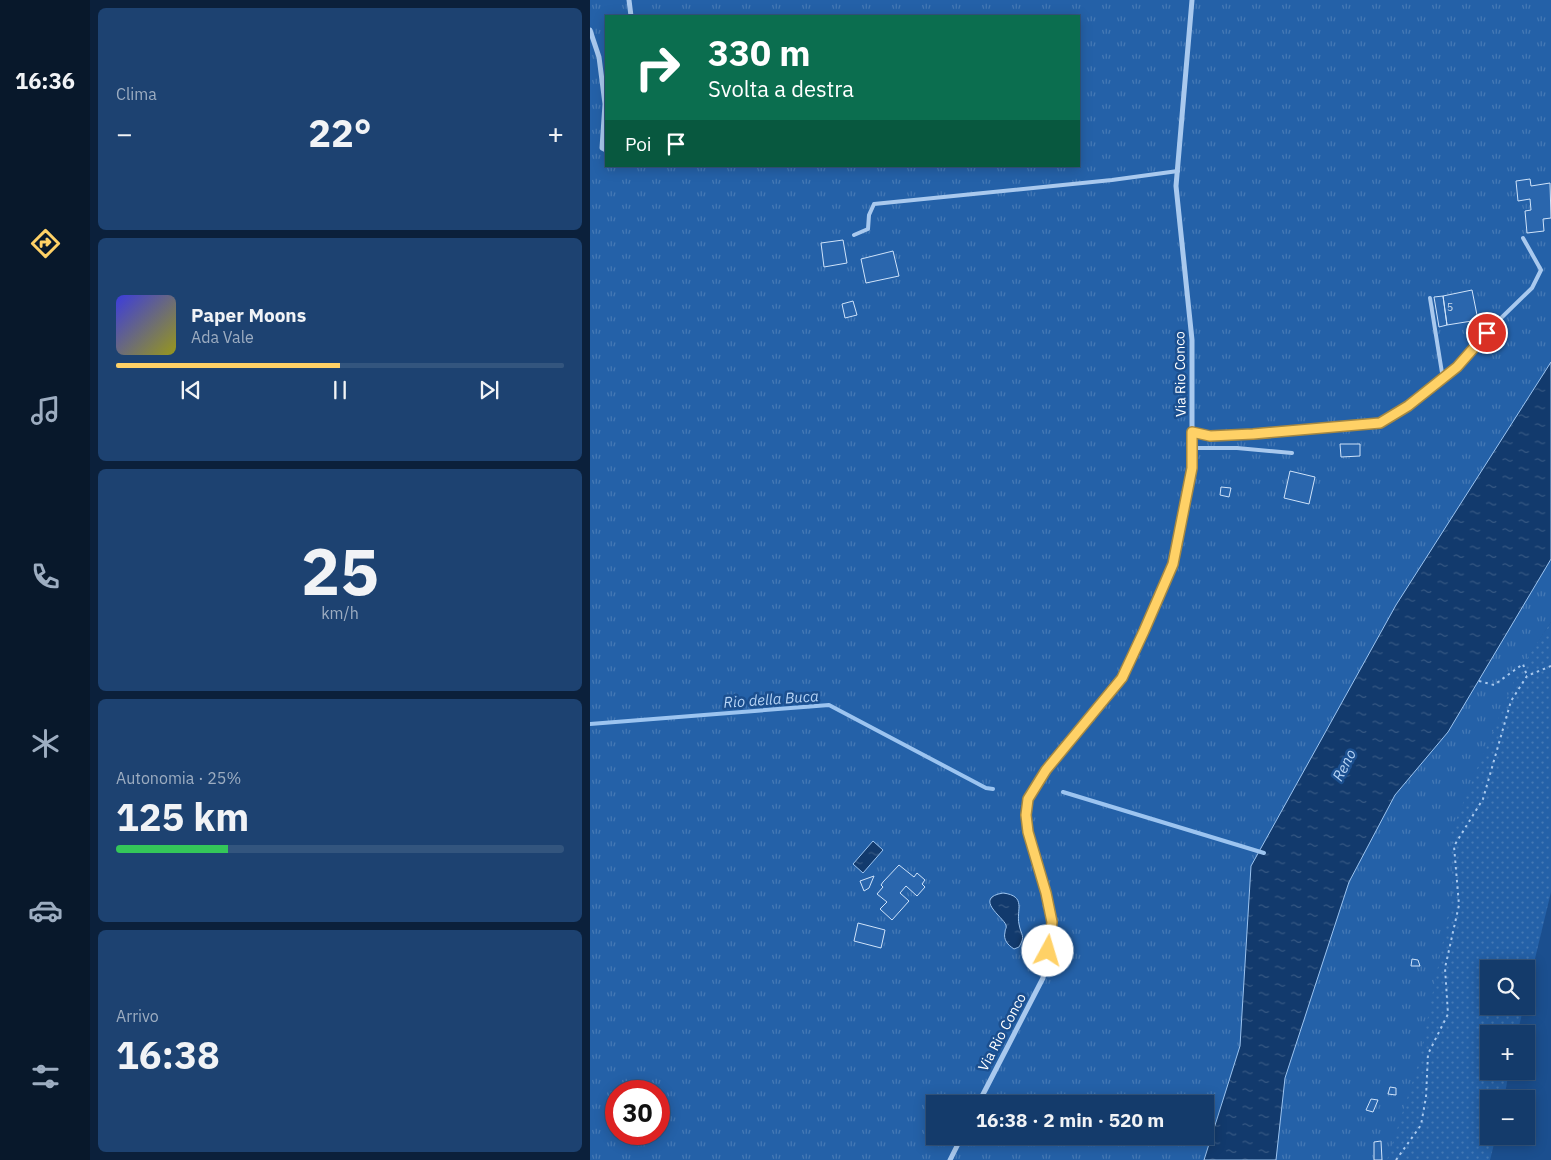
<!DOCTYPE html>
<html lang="it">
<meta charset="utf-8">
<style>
body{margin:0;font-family:"IBM Plex Sans",sans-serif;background:#1d4271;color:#f1f3f6;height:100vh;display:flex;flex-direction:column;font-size:19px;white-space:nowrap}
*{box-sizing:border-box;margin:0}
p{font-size:16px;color:#9dadc1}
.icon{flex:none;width:28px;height:28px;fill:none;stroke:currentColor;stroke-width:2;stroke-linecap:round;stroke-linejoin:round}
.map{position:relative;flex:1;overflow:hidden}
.panel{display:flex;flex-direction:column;gap:8px;padding:8px;background:#0b203b;width:500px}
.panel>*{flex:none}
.hud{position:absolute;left:15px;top:15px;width:475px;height:152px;border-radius:0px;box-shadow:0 2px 12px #0003,0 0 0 1px #33557e;background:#0b6e4f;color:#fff;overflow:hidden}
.controls{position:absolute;left:890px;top:960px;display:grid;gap:10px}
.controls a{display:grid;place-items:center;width:55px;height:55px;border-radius:0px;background:#143b6b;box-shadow:0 2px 12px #0003,0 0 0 1px #33557e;font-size:25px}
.speed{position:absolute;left:15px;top:1080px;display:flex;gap:10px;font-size:25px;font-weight:700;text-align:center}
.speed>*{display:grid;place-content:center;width:65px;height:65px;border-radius:50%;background:#143b6b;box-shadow:0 2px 12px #0003,0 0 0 1px #33557e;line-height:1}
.speed .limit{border:8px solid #d22;background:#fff;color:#111}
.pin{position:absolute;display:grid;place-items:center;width:42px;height:42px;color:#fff;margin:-21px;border:2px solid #fff;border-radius:50%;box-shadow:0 1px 5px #0007}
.me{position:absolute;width:55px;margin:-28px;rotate:6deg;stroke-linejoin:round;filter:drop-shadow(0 0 4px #0008)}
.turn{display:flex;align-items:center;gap:18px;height:105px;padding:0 20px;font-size:22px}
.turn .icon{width:65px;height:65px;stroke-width:2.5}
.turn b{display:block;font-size:35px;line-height:42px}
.then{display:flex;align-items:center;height:48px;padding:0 20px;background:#0003;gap:10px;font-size:19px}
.big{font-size:38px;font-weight:700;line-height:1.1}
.panel .tile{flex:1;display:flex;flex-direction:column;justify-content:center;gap:8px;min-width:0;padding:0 18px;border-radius:8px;background:#1d4271}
.panel .dial{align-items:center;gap:0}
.dial b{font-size:65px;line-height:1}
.song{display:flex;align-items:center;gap:15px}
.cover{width:60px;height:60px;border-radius:8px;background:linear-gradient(135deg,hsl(240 70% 55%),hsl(60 70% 35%))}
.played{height:5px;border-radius:2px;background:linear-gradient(90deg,#ffd166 50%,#33557e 50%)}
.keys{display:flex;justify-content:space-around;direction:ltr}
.heat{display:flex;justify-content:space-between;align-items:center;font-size:28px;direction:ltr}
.charge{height:8px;border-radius:4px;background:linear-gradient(90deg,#34c759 25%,#33557e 0)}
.trip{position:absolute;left:336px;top:1095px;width:288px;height:50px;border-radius:0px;background:#143b6b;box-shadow:0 2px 12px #0003,0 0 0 1px #33557e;font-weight:700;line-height:50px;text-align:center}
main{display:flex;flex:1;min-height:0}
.dock{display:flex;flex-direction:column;width:90px;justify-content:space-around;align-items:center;background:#08182b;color:#9dadc1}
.dock .icon{width:35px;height:35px}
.dock .on{color:#ffd166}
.dock b{font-size:22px;color:#f1f3f6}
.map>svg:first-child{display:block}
</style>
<main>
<nav class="dock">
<b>16:36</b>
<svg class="icon on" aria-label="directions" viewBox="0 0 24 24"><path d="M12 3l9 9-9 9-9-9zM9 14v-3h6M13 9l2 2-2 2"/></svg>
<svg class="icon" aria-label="music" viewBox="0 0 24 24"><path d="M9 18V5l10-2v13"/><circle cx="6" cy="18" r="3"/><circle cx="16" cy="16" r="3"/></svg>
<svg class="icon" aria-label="phone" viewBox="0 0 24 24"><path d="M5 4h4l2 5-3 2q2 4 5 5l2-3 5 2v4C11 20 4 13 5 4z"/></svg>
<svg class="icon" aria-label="climate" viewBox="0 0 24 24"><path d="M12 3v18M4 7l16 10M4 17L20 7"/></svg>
<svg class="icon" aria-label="car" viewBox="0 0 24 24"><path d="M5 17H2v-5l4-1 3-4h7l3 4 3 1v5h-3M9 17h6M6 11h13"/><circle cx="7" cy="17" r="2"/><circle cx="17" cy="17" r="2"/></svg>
<svg class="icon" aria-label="filters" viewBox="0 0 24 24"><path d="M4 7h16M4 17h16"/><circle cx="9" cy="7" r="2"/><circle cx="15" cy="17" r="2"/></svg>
</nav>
<section class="panel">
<div class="tile"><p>Clima</p>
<div class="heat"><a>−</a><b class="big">22°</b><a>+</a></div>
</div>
<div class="tile">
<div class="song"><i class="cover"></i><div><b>Paper Moons</b><p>Ada Vale</p></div></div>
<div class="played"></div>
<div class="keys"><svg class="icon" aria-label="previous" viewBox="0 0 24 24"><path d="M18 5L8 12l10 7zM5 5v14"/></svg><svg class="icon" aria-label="pause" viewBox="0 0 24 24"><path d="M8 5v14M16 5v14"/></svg><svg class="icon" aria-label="next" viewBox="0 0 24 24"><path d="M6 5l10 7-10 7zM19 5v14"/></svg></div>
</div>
<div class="tile dial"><b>25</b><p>km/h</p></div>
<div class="tile"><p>Autonomia · 25%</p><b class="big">125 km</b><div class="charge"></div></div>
<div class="tile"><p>Arrivo</p><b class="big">16:38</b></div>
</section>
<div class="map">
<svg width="961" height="1160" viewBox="0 0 961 1160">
<defs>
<pattern id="grass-dots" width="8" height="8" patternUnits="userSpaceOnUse" patternTransform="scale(1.25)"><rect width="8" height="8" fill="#2461a8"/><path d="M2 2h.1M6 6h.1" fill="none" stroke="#4579b5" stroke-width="1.8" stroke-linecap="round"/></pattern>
<pattern id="park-tufts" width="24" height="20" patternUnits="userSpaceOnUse" patternTransform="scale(1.25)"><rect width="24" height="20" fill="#2461a8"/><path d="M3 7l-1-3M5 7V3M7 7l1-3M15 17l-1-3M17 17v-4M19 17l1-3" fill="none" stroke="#4579b5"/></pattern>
<pattern id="water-ripples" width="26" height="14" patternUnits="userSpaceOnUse" patternTransform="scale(1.25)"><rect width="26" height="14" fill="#123a6d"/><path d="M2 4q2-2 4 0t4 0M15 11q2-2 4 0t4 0" fill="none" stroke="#365883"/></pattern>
</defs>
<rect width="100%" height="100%" fill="#1b4f8f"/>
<!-- grass -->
<path fill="url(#grass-dots)" d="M961,622V892L936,996V969H899V1006H934L927,1034H899V1071H919L914,1099H899V1136H906L900,1160H783L839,795L938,656Z"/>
<!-- park -->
<path fill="url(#park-tufts)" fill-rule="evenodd" d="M0,0H961V622L927,674L861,832L862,896L829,1062L797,1160H0ZM16,16H489V166H16ZM26,1091H69V1134H26ZM345,1104H615V1136H345Z"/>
<!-- water -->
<path fill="url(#water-ripples)" stroke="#9cc4f0" d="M961,362V559L858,732L805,795L759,882L695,1078L686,1160H614L650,1046L661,866L806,605Z
M283,841L293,850L273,873L263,864Z
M413,893C437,896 426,910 429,924C431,936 436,935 429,947L424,949C418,945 413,940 415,932C415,928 417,929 416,925C413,917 383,898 413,893Z"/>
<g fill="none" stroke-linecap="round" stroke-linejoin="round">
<!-- stream -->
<path stroke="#9cc4f0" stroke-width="4" d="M0,724L239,705L396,788L403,789
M473,792L674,853"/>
</g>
<!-- building -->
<path fill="#2a66ad" stroke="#cfe3fa" d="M940,179L941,186L960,183L961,218L953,219L954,231L937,233L935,211L941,210L940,199L928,201L926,181Z
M253,240L257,263L234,267L231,243Z
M303,251L309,276L276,283L271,259Z
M882,290L888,320L857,325L853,296Z
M853,296L857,325L849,327L844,297Z
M263,301L267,315L255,318L252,304Z
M750,444H770V456L751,457Z
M700,471L725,477L719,504L694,498Z
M631,487L641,488L639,497L630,495Z
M309,865L324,877L327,873L335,880L332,884L335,887L327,896L316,886L310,893L319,901L302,920L290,909L297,902L287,894L293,887L291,885L293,882Z
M284,876L279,888L274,891L270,881Z
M268,923L295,930L291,948L264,941Z
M822,959L828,960L830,966H821Z
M800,1087L806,1088V1095L798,1094Z
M781,1099L788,1100L783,1112L776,1110Z
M791,1141L792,1160H784V1142Z"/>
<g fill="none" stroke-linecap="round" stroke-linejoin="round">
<!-- path -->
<path stroke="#a9c9ee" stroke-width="2" stroke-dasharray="2.5 4" stroke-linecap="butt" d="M889,681L904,685L933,664L937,676
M806,1160L831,1125L836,1097L838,1054L858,1014L855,968L869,905L864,846L893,799L921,701L937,676L961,666"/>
<!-- service -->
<path stroke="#a9c9ee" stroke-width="4" d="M264,235L278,229L279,215L284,204L522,180L588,171
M840,298L853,379
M602,432L620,435L663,434L789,423L819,406L867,367L907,322L942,288L951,270L933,238
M602,448H647L702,453"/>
<!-- minor -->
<path stroke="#a9c9ee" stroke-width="5" d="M39,0L41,16
M0,30L9,57L15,104L12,148L16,150
M388,1104L453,978L458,951L462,922L456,893L438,832L436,815L438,799L456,769L531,678L554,631L583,565L602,468V340L586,186L602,0
M360,1160L372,1136"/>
</g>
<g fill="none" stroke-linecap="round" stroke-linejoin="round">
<defs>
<path id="route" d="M458,951L462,922L456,893L438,832L436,815L438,799L456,770L532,678L554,631L583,564L602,468V432L620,436L663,434L790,423L818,406L867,367L897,333"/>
</defs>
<!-- route casing -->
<use href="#route" stroke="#a68842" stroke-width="12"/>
<!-- route -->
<use href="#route" stroke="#ffd166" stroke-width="9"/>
</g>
<g text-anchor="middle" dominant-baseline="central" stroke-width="5" stroke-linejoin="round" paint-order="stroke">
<!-- number labels -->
<g font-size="11" fill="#cad9ea">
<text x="860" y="307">5</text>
</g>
<!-- street labels -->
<g font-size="14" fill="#fff" stroke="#1b4f8f">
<text transform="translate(590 374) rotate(-91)">Via Rio Conco</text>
<text transform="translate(412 1032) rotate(-62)">Via Rio Conco</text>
</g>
<!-- water labels -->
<g font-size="15" font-style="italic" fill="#b5d3f5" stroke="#1b4f8f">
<text transform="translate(181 699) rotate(-4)">Rio della Buca</text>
<text transform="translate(754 765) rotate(-63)">Reno</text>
</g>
</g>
</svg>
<div class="controls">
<a><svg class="icon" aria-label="search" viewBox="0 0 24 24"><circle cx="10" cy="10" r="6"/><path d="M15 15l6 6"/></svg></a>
<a>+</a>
<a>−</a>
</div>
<div class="speed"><div class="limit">30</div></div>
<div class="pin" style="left:897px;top:333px;background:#d93025"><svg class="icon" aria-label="arrive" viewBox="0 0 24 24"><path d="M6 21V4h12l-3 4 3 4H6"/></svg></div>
<svg class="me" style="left:458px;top:951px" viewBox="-20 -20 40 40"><circle r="19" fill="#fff"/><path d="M0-13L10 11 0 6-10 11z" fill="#ffd166"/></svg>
<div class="trip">16:38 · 2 min · 520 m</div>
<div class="hud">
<div class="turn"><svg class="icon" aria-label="right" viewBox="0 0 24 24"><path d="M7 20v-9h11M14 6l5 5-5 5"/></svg><div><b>330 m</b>Svolta a destra</div></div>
<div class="then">Poi<svg class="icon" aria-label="arrive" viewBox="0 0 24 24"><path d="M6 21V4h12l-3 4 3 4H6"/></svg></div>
</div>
</div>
</main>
